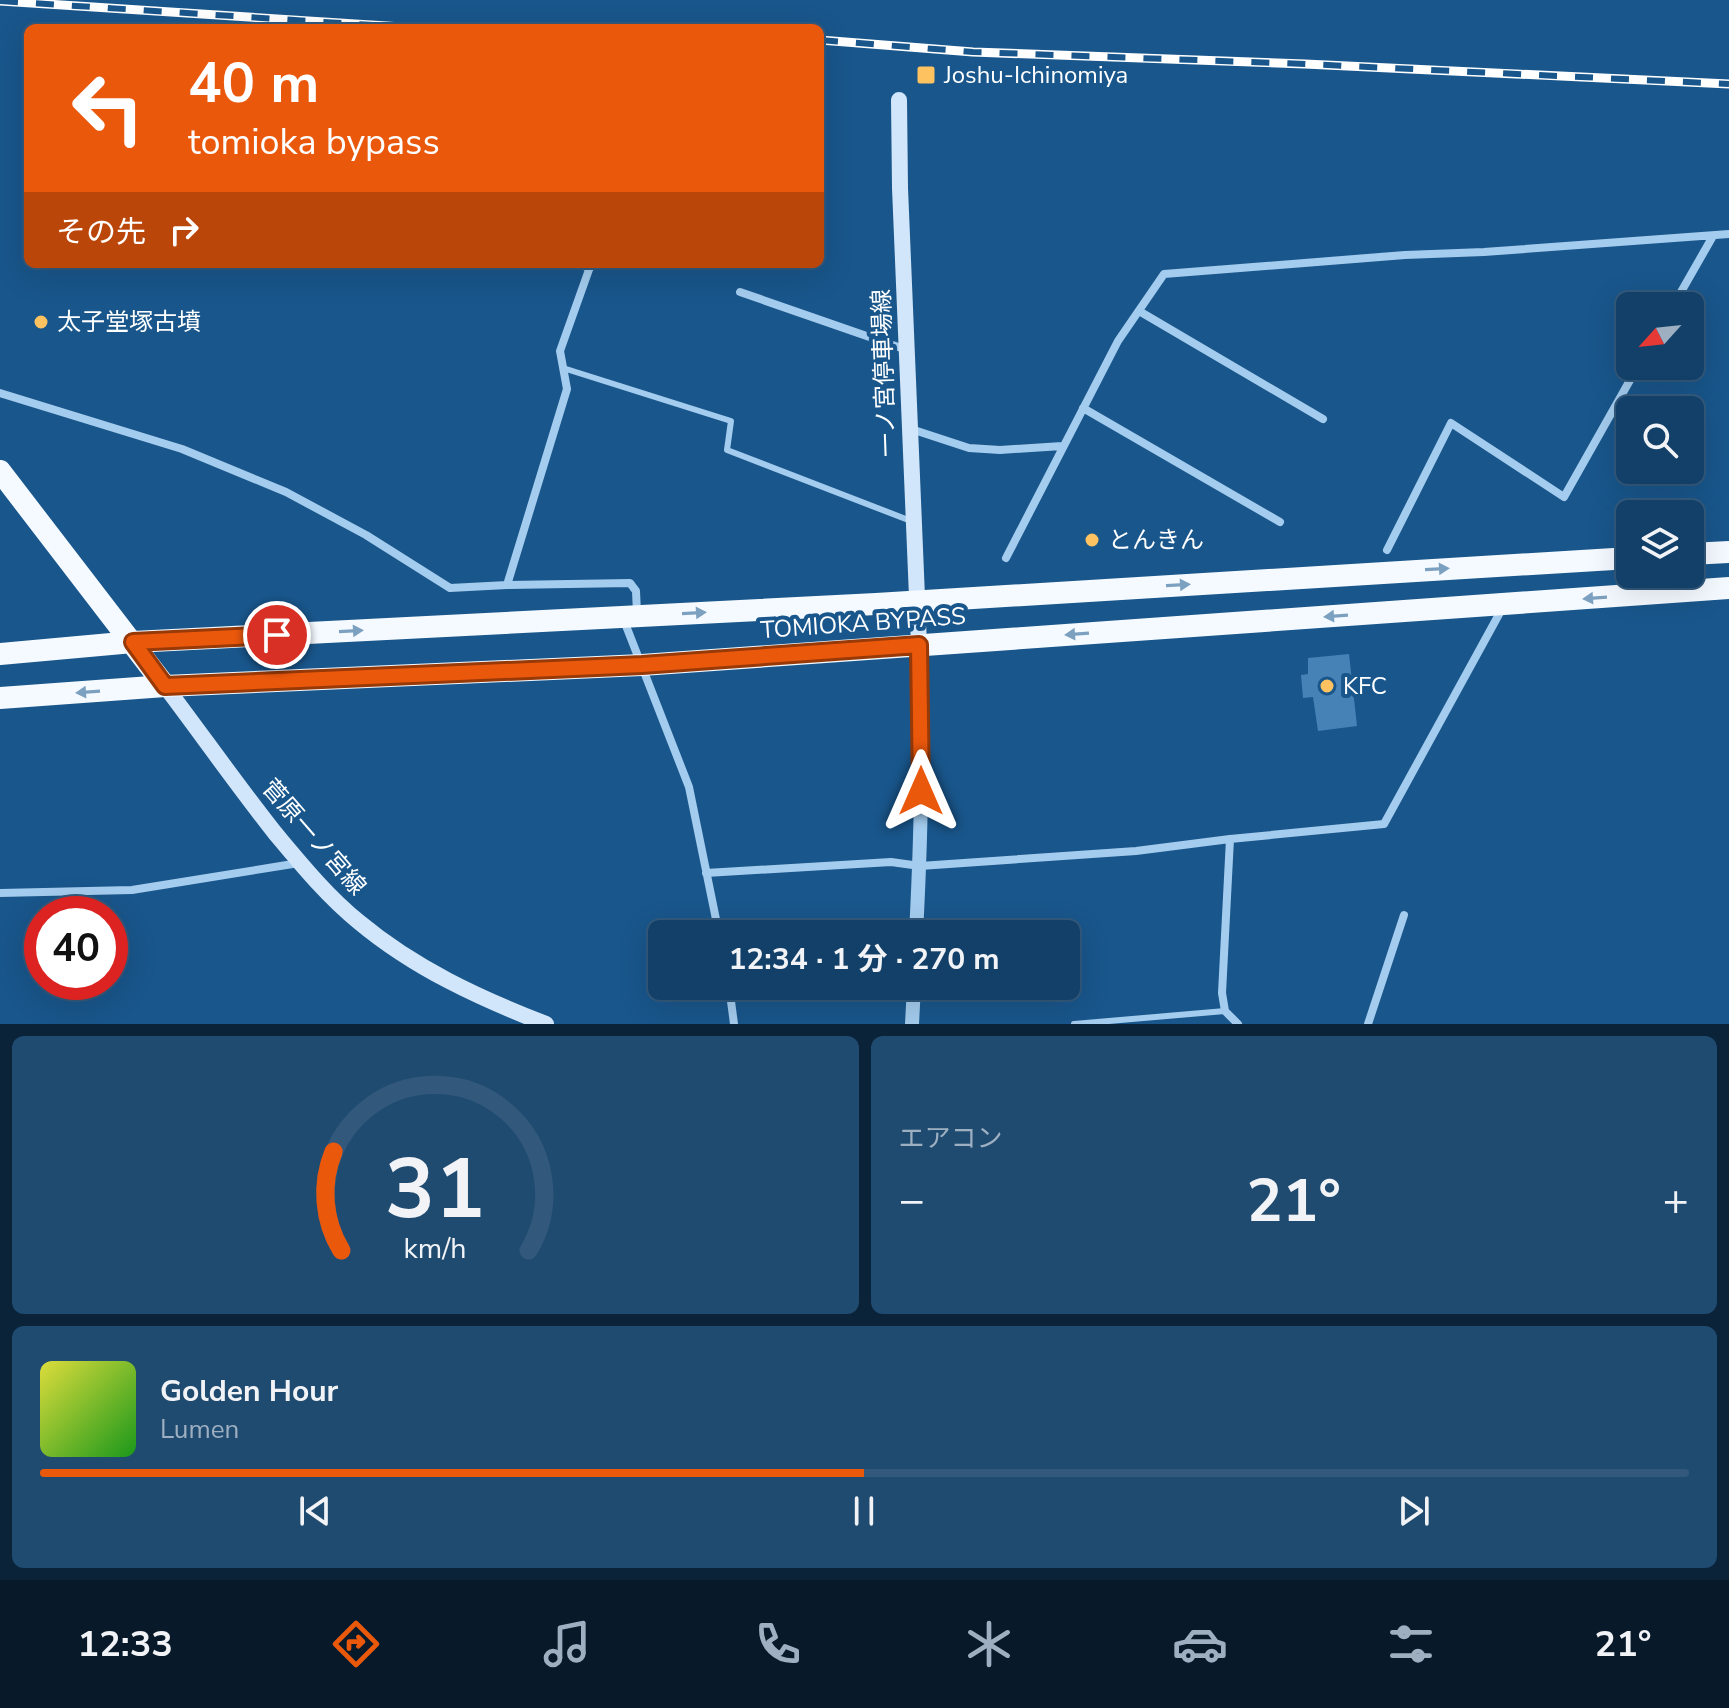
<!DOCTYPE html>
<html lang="ja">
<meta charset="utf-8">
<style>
body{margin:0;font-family:"Nunito Sans","Noto Sans JP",sans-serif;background:#204b71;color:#f1f3f6;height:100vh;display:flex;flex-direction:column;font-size:30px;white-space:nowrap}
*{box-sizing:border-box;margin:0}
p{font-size:26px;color:#9dafc0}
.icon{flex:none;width:44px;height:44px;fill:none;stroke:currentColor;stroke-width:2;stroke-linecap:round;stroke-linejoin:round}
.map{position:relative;height:1024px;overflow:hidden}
.details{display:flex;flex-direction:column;gap:12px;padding:12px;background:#0a2339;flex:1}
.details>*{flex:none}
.hud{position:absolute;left:24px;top:24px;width:800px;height:244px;border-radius:12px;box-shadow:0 8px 32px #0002,0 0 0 2px #32597c;background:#ea580c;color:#fff;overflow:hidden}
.needle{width:52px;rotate:243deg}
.controls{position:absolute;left:1616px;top:292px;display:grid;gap:16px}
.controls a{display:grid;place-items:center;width:88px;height:88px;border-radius:12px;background:#134068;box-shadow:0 8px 32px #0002,0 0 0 2px #32597c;font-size:40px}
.speed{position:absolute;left:24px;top:896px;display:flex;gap:16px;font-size:40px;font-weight:700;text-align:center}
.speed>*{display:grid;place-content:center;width:104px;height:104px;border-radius:50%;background:#134068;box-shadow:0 8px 32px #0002,0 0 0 2px #32597c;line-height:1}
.speed .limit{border:12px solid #d22;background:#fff;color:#111}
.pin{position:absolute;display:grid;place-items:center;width:68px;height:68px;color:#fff;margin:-34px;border:4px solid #fff;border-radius:50%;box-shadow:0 2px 8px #0007}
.me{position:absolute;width:88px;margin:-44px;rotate:0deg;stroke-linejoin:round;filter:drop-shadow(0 0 6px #0008)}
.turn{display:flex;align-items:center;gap:28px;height:168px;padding:0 32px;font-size:36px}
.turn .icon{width:104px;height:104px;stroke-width:2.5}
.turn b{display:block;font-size:56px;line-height:68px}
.then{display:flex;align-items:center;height:76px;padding:0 32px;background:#0003;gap:16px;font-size:30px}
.big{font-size:60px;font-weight:700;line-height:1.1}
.details .widget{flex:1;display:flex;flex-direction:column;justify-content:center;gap:12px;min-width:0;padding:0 28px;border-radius:12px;background:#204b71}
.details .dial{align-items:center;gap:0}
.dial svg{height:208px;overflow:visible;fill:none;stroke:#32597c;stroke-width:7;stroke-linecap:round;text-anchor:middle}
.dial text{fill:#f1f3f6;stroke:none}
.song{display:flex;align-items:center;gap:24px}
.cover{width:96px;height:96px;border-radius:12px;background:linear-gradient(135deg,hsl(60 70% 55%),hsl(120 70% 35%))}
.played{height:8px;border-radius:4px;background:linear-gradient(90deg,#ea580c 50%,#32597c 50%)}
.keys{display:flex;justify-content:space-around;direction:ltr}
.heat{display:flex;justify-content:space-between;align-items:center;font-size:44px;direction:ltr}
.details .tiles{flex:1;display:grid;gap:12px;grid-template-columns:1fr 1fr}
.widget:last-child{grid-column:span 2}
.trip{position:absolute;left:648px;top:920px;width:432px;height:80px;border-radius:12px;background:#134068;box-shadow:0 8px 32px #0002,0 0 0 2px #32597c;font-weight:700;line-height:80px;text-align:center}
.menu{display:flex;height:128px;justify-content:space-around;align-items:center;background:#081a2a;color:#9dafc0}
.menu .icon{width:56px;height:56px}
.menu .active{color:#ea580c}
.menu b{font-size:36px;color:#f1f3f6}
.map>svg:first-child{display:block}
</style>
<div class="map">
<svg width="1729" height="1024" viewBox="0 0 1729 1024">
<rect width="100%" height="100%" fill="#19568b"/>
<!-- building -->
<path fill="#4682b6" d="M1349,654L1357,726L1318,731L1313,697L1303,698L1301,675L1308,674V658Z"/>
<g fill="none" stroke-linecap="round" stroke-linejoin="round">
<!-- service -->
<path stroke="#a4ccee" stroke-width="6" d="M563,368L731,421L727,450L911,521
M1074,1024L1225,1011"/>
<!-- minor -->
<path stroke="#a4ccee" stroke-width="8" d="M576,264L590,268
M740,292L907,350
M1673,306L1713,236
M1139,311L1323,419
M0,393L182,449L286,492L366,535L450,588L507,585L567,389L560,351L591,264
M1083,408L1280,522
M911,429L969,448L1000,450L1062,446
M1387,550L1451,423L1564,497L1638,366
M1006,558L1118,341L1164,274L1405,255L1484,252L1729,234
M507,585L630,583L636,591L637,613
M623,618L689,787L719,934
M1230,839L1384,824L1503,607
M706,873L891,862L920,866L1136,851L1230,839L1222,993L1225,1011L1238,1024
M0,893L132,890L299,863
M729,986L734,1024
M1368,1024L1404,915"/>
<!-- tertiary -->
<path stroke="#a4ccee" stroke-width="14" d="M916,934C921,838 924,741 919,645
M912,1024L914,986"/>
<!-- secondary -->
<path stroke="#d1e6fa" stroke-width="16" d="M899,100L900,188L919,645
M165,686C202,735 237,785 275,833C301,864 327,896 359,922C414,968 479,998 546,1024"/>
<!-- trunk -->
<path stroke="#f4faff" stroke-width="22" d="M0,471L165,686
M1690,554L1729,552
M0,654L133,642L876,604L1630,558
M0,698L165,686L642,665L1729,588"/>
<defs>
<path id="rail" d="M0,1L418,28
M820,40L973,52L1305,64L1729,84"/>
</defs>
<!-- rail casing -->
<use href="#rail" stroke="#fff" stroke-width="9"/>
<!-- rail -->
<use href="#rail" stroke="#19568b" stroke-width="6" stroke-dasharray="18" stroke-linecap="butt"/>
</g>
<!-- one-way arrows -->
<defs><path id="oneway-solid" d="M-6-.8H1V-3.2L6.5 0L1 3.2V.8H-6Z" transform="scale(2)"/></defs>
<g fill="#7ca0bf">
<use href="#oneway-solid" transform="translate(1437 569) rotate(-3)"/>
<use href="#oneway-solid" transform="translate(1178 585) rotate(-3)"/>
<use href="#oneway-solid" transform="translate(1595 598) rotate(176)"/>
<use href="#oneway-solid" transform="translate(694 613) rotate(-3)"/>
<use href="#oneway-solid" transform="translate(1336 616) rotate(176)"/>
<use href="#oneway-solid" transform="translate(351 631) rotate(-3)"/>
<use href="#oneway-solid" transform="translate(1077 634) rotate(176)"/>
<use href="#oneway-solid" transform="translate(88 692) rotate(176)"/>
</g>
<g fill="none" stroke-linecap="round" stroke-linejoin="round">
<defs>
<path id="route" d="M277,635L133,642L165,686L642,665L919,645L921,791"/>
</defs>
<!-- route casing -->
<use href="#route" stroke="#983908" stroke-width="20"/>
<!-- route -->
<use href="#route" stroke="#ea580c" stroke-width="14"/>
</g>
<!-- markers -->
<g fill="#ffc260" stroke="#19568b" stroke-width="3">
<rect x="916" y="65" width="20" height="20" rx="4"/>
<circle cx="41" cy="322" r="8"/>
<circle cx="1092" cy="540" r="8"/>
<circle cx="1327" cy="686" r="8"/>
</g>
<g text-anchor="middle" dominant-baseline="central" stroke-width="8" stroke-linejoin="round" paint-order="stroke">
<!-- poi labels -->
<g font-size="24" fill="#fff" stroke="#19568b" text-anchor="start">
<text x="944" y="75">Joshu-Ichinomiya</text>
<text x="57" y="322">太子堂塚古墳</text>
<text x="1108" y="540">とんきん</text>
<text x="1343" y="686">KFC</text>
</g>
<!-- street labels -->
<g font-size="24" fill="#fff" stroke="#19568b">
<text transform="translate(884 373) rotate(-92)">一ノ宮停車場線</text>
<text transform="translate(863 623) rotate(-4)">TOMIOKA BYPASS</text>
<text transform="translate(314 837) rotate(49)">菅原一ノ宮線</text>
</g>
</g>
</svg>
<div class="controls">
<a><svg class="needle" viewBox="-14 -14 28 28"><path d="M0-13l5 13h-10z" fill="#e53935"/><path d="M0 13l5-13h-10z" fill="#9dafc0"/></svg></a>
<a><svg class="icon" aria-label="search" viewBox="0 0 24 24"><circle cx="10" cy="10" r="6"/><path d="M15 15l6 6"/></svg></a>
<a><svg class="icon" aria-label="layers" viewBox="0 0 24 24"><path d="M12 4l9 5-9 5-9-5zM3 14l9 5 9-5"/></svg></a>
</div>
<div class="speed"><div class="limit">40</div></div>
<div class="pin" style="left:277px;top:635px;background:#d93025"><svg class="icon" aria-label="arrive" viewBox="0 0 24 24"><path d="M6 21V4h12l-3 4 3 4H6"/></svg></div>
<svg class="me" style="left:921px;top:791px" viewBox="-20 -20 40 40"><path d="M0-17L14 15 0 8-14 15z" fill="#ea580c" stroke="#fff" stroke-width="4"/></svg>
<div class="trip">12:34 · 1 分 · 270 m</div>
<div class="hud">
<div class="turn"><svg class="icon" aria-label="left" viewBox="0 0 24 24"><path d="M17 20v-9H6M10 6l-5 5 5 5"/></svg><div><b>40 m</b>tomioka bypass</div></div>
<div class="then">その先<svg class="icon" aria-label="right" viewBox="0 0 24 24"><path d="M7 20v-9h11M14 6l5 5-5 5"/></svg></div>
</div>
</div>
<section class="details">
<div class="tiles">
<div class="widget dial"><svg viewBox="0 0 100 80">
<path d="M14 69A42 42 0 1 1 86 69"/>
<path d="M14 69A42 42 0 0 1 11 31" stroke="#ea580c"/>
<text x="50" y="56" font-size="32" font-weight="700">31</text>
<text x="50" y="72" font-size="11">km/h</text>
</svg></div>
<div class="widget"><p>エアコン</p>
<div class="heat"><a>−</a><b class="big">21°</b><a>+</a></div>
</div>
<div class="widget">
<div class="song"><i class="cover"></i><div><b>Golden Hour</b><p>Lumen</p></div></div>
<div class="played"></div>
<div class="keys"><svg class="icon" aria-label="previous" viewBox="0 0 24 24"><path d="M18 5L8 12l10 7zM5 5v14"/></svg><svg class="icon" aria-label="pause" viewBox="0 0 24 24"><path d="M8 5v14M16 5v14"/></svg><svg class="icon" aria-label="next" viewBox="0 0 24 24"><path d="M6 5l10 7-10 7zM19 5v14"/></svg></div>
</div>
</div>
</section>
<nav class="menu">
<b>12:33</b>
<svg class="icon active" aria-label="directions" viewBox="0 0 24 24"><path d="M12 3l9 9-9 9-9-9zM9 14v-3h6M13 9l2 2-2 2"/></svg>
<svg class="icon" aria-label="music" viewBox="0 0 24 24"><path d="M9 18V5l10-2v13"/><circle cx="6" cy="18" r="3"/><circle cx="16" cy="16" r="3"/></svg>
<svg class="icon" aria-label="phone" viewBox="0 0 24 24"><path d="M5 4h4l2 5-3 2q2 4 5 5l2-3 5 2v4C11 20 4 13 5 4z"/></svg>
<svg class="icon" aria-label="climate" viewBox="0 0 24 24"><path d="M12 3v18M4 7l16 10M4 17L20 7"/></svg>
<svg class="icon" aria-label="car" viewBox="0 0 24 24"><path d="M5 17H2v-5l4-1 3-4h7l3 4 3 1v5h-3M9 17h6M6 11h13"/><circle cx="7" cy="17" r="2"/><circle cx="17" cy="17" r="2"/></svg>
<svg class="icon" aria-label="filters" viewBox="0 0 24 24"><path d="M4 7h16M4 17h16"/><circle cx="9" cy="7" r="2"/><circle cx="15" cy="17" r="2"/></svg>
<b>21°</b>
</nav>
